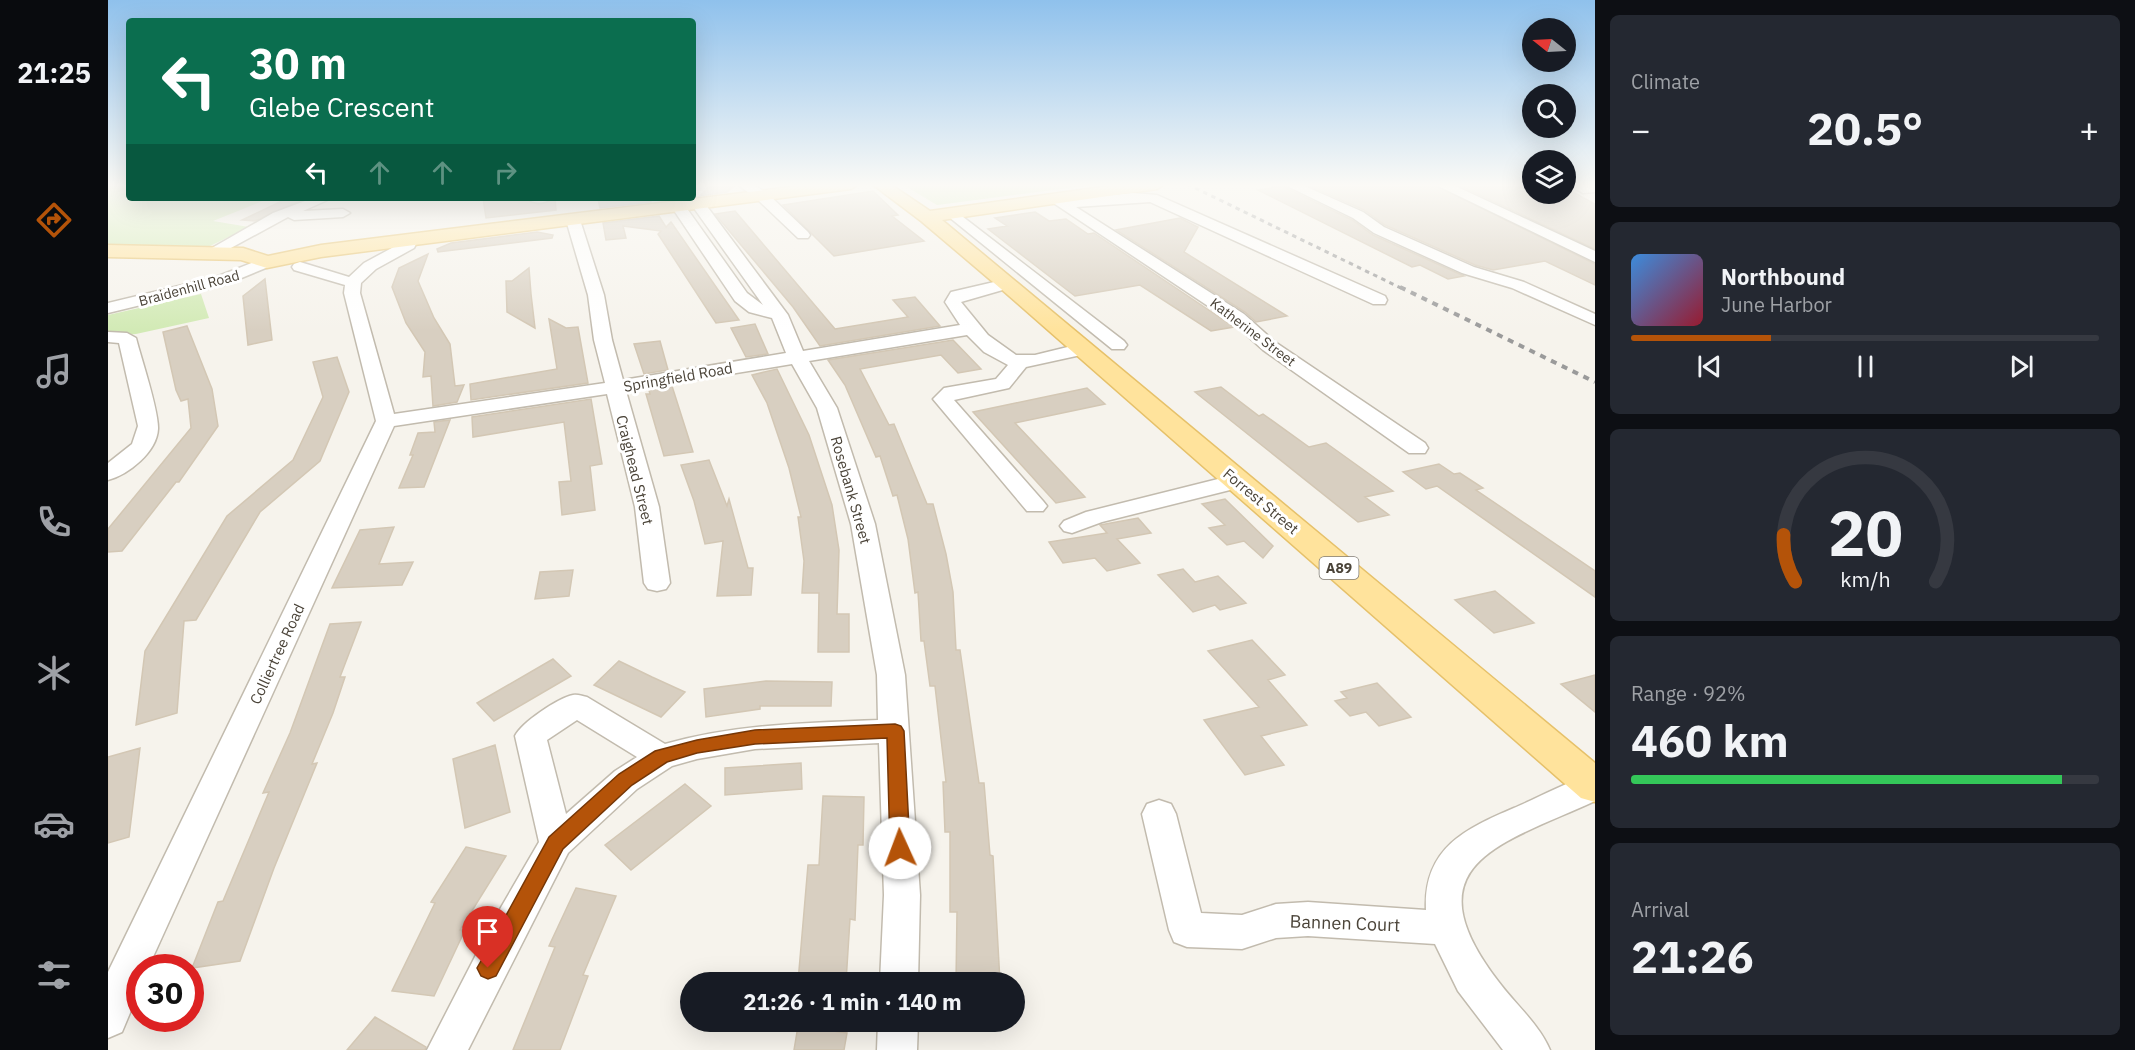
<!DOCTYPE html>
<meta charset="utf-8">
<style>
body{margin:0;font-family:"IBM Plex Sans",sans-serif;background:#242831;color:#f1f3f6;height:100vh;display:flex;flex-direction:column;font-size:22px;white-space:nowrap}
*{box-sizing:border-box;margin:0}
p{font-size:20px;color:#9ea1a6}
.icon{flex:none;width:33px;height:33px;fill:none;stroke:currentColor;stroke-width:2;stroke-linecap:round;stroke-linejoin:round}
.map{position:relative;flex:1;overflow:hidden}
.sheet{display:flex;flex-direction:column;gap:15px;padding:15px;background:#0d0f14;width:540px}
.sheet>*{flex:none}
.guide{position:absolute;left:18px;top:18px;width:570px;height:183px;border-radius:6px;box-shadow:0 6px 24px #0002;background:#0b6e4f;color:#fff;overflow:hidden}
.needle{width:39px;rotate:288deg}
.controls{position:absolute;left:1414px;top:18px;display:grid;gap:12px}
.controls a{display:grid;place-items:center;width:54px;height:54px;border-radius:50%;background:#171b24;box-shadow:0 6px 24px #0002;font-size:30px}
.speed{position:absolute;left:18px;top:954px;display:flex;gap:12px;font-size:30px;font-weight:700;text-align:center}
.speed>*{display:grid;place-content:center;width:78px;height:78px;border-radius:50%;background:#171b24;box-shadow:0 6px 24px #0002;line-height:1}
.speed .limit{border:9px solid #d22;background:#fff;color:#111}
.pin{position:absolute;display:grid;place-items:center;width:51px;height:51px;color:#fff;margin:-62px -26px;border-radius:50% 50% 50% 0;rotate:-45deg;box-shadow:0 0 6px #0007}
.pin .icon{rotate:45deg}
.me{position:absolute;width:66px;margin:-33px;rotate:358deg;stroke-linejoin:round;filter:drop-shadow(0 0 4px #0008)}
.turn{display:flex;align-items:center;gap:21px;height:126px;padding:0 24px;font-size:27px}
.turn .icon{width:78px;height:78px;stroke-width:2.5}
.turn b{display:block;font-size:42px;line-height:51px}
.lanes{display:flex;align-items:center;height:57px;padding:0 24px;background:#0003;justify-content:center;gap:30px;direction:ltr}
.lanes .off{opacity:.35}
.big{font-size:45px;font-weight:700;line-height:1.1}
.sheet .card{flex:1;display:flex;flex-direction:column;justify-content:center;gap:9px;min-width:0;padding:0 21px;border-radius:9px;background:#242831}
.sheet .dial{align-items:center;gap:0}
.dial svg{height:156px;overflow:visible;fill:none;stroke:#363941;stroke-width:7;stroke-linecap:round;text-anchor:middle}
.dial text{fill:#f1f3f6;stroke:none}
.song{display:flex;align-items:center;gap:18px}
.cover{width:72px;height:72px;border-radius:9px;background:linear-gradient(135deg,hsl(210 70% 55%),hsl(350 70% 35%))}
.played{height:6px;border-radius:3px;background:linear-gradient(90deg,#b45309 30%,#363941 30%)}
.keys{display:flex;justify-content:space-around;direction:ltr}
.heat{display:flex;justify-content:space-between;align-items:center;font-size:33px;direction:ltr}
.charge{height:9px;border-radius:4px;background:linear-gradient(90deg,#34c759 92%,#363941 0)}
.trip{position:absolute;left:572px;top:972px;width:345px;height:60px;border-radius:30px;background:#171b24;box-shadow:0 6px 24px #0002;font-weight:700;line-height:60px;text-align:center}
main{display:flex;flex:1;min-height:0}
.tab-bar{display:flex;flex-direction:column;width:108px;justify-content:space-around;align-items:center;background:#090b0e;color:#9ea1a6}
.tab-bar .icon{width:42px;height:42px}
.tab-bar .current{color:#b45309}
.tab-bar b{font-size:27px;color:#f1f3f6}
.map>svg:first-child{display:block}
</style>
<main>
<nav class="tab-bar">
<b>21:25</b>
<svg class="icon current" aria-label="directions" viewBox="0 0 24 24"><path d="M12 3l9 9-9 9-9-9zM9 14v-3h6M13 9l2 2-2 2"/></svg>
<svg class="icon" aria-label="music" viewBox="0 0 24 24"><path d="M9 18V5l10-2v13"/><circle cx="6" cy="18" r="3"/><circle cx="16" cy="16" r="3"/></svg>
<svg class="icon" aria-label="phone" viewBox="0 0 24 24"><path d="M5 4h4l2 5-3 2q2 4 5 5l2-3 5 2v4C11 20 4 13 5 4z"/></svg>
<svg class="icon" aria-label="climate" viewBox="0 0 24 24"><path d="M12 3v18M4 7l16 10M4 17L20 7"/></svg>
<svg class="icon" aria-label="car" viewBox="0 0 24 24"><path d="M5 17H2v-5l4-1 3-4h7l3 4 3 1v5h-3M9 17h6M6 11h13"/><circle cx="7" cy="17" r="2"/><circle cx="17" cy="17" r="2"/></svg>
<svg class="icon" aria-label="filters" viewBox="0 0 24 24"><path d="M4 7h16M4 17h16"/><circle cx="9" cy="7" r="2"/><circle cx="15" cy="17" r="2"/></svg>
</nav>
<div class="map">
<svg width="1487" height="1050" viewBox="0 0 1487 1050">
<rect width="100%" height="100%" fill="#f6f3ec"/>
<!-- green -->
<path fill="#d2eab5" d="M0,184H21V198H162L105,221L141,227L102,246H0Z
M794,184H992L829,205Z
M93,294L101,318L28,334L0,336V315Z"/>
<!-- building -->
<path fill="#d8cfc1" stroke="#d3c7b4" stroke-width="1.5" d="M604,184L626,186L619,192L592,196Z
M1197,184H1324L1487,264V285L1437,261L1385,270L1367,265L1277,225L1256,210Z
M1348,184H1425V194L1465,192L1487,204V249Z
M1174,186L1244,220L1265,235L1356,276L1340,279L1312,265L1304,267L1150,190Z
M765,191L790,215L784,216L816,241L726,256L675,205Z
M180,198H199L147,221L134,220Z
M375,198H417L431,205L447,198L448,210L378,218Z
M500,198H541L543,202L492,208L490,199Z
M627,211L727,329L800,317L785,300L807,297L832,326L712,346L685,307L607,214Z
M927,212L941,221L958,219L980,234L986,233L1126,327L1103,331L1032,285L967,296L880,229L899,226L887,218Z
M551,216L558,227L563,222L631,320L608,323L550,234L553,231L515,226L518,238L498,240L495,223Z
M1072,218L1090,227L1076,252L1179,316L1148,322L1137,312L1008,230Z
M429,232L445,235L444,238L330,252L329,249L343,243Z
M320,254L310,281L326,318L342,344L347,386L356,385L349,402L325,406L323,376L315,377L317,352L298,323L284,287L291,268Z
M421,268L423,294L427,328L399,312L398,281H404Z
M157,279L164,340L140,345L135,296Z
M441,319L458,328L470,327L480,383L363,400L362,384L449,369Z
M647,324L660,354L638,357L623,328Z
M79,326L104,389L110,426L71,482H68L14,551L0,552V529L83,428L80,399L73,401L68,390L55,332Z
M845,340L873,369L850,373L833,355L752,369L781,425L786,424L819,504H825L838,554L845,592L848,650H852L871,783H876L882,855L885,856L892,982H848L849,912H842V832H837L835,782H838L827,686H822L816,641H813L810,592L807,593L800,539L789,495L785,496L772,456L768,457L737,385L720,360Z
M552,341L560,370L536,374L526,344Z
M229,357L241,392L212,461L152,512L88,620L76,621L69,713L28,725L37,651L119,516L185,460L215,397L205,362Z
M669,369L701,435L724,505L731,550L729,614H741V652H710L711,593H694L696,561L690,517H693L681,468L659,403L644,375Z
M564,386L585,452L556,456L538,394H542L541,390Z
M1113,387L1151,416L1155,414L1201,447L1218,443L1285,491L1257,497L1281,515L1250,522L1087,392Z
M979,388L997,404L907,423L977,497L948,503L865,412Z
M483,399L494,464L482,466L487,510L454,515L451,482L463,481L456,422L365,437L364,417Z
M342,420L316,487L291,488L305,455H302L310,433L327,432L326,422Z
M601,460L619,506L621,499L640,568H645L643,595L609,596L615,541L597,544L586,501L573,465Z
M1331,464L1346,474L1352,473L1375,488L1368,490L1487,571V597L1329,486L1318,489L1295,472Z
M1117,499L1165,546L1155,558L1136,541L1119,545L1101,528L1117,525L1094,504Z
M1030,518L1043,533L1009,539L1032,563L999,571L987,558L955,563L941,542L999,533L992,525Z
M286,527L271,564L305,562L294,585L224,588L252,530Z
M1075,569L1087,582L1110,576L1138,603L1112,610L1107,605L1085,612L1050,575Z
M465,570L461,596L427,599L432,572Z
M1387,591L1426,623L1386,633L1347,600Z
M253,622L232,677H237L225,713L204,764L209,763L166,868L132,961L84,968L110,902L115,901L161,792L155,793L182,733L222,624Z
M1144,640L1177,675L1160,680L1199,725L1153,736L1176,765L1137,775L1096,720L1151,707L1100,651Z
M445,659L463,676L386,721L369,703Z
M511,661L544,677L577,692L553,717L486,685Z
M1487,675V712L1453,684Z
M658,681L724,682L723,706H652V709L598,717L596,689Z
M1269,683L1303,717L1271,726L1258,712L1242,716L1227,701L1239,698L1233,692Z
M387,745L402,812L357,828L345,759Z
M32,748L21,837L0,843V757Z
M693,763L694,789L617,795V768Z
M577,784L603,806L523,870L497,845Z
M715,796L756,797L755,845H750L747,920L742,919L738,982H690L700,865H711Z
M358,847L398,856L352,930H357L326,996L284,991L327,903L323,902Z
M468,888L508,896L475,975L480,976L452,1050H405L447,947L441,946Z
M267,1017L318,1047L317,1050H239Z
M690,1026L739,1033L736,1050H686Z"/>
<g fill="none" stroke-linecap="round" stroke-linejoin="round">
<defs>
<path id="minor" d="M629,184H644L659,193L700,232L702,235L700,238H690L649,199Z
M1175,184H1192L1255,212L1276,227L1366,267L1416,282L1487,314V325L1404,288L1354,273L1266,233L1245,218Z
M1326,184H1343L1487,251V262Z
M1487,184V192L1475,193L1468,189L1470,186Z
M1025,193L1049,195L1277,296L1279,300L1277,304H1265L1042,202L968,207L1136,314L1167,342L1317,443L1320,448L1317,453H1301L1155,350L1124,322L941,200L948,196L957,200Z
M205,198H224L195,211L235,209L242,213L235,217L186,220L180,217L110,255L105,257L97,252L165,213Z
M419,198H443C438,204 424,204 419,198Z
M590,200L595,201L680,315L695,351L852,325L837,302L843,292L899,279L907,284L905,287L853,302L880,335L908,355H927L976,343L985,349L982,353L918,367L901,388L846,400L935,501L939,506L935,511H919L825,399L836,388L888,379L900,365L876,352L859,335L701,361L729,408L767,524L797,675L812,895L810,982H772L776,895L771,743L647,749L589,759L564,766L529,789L460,853L360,1050H319L388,916L431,842L407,736C413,723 450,698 465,695C470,694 473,696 479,697L557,744C628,724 698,723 770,720L769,675L743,524L709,408L684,364L518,391L551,507L562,583L558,589L549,591L540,589L536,583L527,507L499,394L286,426L40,968H32V989L14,1032L0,1038V972L268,421L236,293L237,285L186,270L184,267L186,264L192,262L241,277L256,263L295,242L298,237L303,236L310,240L306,248L268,269L253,283L252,293L286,414L497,383L486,340L480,295L458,220L465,216L472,220L496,295L504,340L515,380L678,353L664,318L641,312L627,301L563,206L565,203H575L639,293L655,305L583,204ZM469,720L529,757L507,771L458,814L439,740Z
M846,210L1016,341L1019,345L1016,349H1004L841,217L839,214Z
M159,257L167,262L165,265L119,284L0,313V303L108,277Z
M0,332L19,333L28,338C33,358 51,411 50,429C49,452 20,475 0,480V463L24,444L30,426L11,343L0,342Z
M1130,474L1138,476L1141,481L1138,486L994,522L964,533L956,531L952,526L956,521L978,512Z
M1487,773V801C1394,844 1300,863 1390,981C1407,1004 1431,1024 1442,1050H1395L1350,991L1327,944L1200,936L1168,938L1134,949L1079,947L1066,942L1061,930L1034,814L1039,804L1051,800L1063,804L1068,814L1093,913L1134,915L1168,904L1200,902L1318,910C1315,843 1365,826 1415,804C1439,793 1462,781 1487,773Z
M770,1022H810L809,1050H769Z"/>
<path id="major" d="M706,184H751L743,189L213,257L159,268L133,260L0,257V245L135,248L160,256L213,245Z
M764,184H782L822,211L1016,184H1057L1049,189L834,220L1487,763V802L1473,798L892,288L813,221Z"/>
</defs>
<!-- minor casing -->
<use href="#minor" stroke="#c2bbae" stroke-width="3"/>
<!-- major casing -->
<use href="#major" stroke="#e6c16a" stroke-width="3"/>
<!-- minor -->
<use href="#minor" fill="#fff" fill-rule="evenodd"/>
<!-- major -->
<use href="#major" fill="#ffe39c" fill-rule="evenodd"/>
<!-- rail-far1 -->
<path stroke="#9a9a9a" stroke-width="3" stroke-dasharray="4.5 4.5" stroke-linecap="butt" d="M1079,184L1295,289"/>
<!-- rail -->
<path stroke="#9a9a9a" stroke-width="4" stroke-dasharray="6 6" stroke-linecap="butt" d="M1292,287L1487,382"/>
</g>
<!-- sky -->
<linearGradient id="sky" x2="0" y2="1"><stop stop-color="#8fc1ec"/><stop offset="0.56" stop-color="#fbfaf6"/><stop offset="1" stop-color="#fbfaf6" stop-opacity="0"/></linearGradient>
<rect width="1487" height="331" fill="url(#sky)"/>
<!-- route -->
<path fill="#b45309" stroke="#753606" stroke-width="1.5" d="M787,724L793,726L796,731L802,848L799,854L792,857L785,854L782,848L779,738L647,744L589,753L559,762L524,785L455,849L388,976L380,979L373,976L369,968L373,961L441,837L511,774L547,751L589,740L647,730Z"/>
<g text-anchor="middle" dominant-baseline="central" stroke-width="6" stroke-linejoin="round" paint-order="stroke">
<!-- far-street labels -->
<g font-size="14" fill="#4b4439" stroke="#fff">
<text transform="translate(81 288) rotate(-15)">Braidenhill Road</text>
<text transform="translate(1145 332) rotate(37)">Katherine Street</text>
</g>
<!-- shield labels -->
<rect fill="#fff" stroke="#817c74" stroke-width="1.5" x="1211.5" y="557" width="39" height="22" rx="4.5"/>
<g font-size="14" font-weight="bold" fill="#4b4439">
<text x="1231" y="568">A89</text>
</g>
<!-- street labels -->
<g font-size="15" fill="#4b4439" stroke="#fff">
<text transform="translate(570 377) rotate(-10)">Springfield Road</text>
<text transform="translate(527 470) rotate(76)">Craighead Street</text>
<text transform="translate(743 490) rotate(74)">Rosebank Street</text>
<text transform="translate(1153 501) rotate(40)">Forrest Street</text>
<text transform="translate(169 654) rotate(-65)">Colliertree Road</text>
</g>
<!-- near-street labels -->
<g font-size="18" fill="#4b4439" stroke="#fff">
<text transform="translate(1237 923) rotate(2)">Bannen Court</text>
</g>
</g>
</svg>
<div class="controls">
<a><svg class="needle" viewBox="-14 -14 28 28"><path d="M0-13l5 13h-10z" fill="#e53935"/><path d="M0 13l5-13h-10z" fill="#9ea1a6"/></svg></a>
<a><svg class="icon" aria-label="search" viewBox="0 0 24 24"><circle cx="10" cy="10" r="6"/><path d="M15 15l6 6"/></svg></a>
<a><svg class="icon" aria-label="layers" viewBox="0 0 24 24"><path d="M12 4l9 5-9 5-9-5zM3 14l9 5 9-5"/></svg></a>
</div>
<div class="speed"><div class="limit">30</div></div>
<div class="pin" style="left:380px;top:968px;background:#d93025"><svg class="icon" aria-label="arrive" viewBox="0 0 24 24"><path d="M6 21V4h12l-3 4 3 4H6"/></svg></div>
<svg class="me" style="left:792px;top:848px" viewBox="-20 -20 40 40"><circle r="19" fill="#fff"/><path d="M0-13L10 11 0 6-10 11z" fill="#b45309"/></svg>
<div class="trip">21:26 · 1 min · 140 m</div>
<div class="guide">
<div class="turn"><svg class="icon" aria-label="left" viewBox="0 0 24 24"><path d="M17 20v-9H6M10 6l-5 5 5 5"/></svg><div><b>30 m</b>Glebe Crescent</div></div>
<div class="lanes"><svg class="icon" aria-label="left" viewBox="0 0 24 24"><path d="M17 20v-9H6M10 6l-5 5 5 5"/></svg><svg class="icon off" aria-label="ahead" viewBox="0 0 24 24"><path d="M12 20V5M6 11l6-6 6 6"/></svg><svg class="icon off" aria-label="ahead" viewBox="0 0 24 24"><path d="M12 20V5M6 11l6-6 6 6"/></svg><svg class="icon off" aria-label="right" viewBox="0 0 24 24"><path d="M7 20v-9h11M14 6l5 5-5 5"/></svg></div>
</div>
</div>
<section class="sheet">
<div class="card"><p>Climate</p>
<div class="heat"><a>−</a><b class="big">20.5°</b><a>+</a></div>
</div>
<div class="card">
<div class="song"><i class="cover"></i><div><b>Northbound</b><p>June Harbor</p></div></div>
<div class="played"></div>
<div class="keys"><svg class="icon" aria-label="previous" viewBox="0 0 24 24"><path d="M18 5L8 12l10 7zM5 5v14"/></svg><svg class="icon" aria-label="pause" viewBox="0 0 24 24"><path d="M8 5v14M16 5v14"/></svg><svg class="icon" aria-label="next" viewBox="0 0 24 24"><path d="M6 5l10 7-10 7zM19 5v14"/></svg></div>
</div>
<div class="card dial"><svg viewBox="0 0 100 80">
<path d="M14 69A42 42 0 1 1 86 69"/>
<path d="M14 69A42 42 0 0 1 8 45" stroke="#b45309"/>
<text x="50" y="56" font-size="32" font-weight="700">20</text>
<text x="50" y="72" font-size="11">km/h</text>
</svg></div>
<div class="card"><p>Range · 92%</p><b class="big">460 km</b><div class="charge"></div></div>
<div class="card"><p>Arrival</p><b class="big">21:26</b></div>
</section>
</main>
